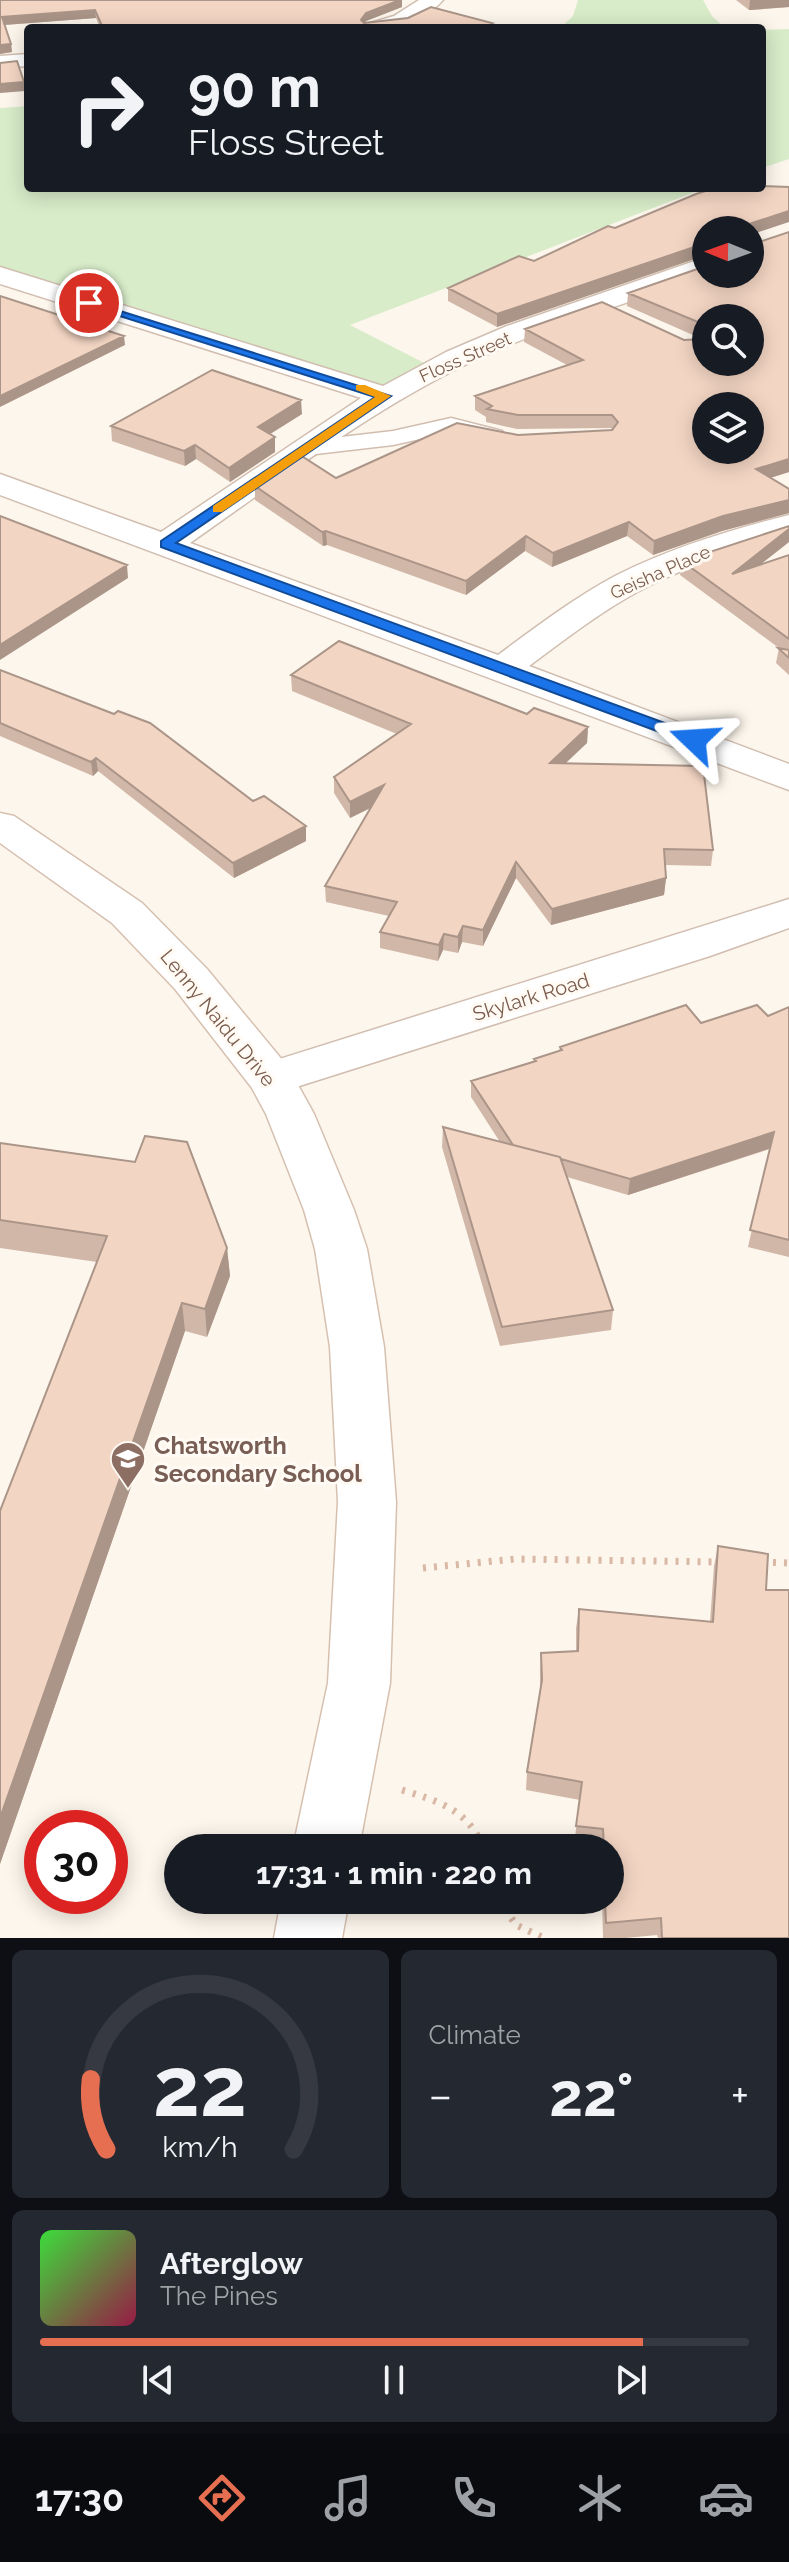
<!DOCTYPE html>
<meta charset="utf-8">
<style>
body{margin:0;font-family:Raleway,sans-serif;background:#242831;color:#f1f3f6;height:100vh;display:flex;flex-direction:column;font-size:30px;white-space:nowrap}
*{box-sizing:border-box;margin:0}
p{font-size:26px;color:#9ea1a6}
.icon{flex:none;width:44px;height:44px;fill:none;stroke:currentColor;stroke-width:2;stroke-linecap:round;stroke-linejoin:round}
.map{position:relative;height:1938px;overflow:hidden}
.drawer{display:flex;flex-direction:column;gap:12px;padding:12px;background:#0d0f14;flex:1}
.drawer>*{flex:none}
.top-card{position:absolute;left:24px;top:24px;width:742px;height:168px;border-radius:8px;box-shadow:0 4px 20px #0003;background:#171b24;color:#f1f3f6;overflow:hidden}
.needle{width:52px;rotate:271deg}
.controls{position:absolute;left:692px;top:216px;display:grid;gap:16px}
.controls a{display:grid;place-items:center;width:72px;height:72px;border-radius:50%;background:#171b24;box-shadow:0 4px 20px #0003;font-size:40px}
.speed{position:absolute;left:24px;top:1810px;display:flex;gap:16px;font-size:40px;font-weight:700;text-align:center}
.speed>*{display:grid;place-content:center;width:104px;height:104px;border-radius:50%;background:#171b24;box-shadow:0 4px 20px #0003;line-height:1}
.speed .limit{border:12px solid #d22;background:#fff;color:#111}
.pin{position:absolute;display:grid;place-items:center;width:68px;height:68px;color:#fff;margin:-34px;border:4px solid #fff;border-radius:50%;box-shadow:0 2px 8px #0007}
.me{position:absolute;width:88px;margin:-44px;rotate:290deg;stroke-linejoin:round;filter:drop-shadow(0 0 6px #0008)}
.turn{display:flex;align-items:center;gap:28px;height:168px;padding:0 32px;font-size:36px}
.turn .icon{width:104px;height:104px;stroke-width:2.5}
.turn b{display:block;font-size:56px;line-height:68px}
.big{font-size:60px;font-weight:700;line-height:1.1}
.drawer .tile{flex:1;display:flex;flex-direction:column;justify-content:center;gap:12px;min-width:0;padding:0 28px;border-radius:12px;background:#242831}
.drawer .dial{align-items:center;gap:0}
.dial svg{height:208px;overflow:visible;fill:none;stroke:#363941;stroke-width:7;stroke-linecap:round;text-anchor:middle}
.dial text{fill:#f1f3f6;stroke:none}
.song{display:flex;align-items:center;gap:24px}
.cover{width:96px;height:96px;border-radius:12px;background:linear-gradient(135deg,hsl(120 70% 55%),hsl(340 70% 35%))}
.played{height:8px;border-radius:4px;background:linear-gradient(90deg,#e76f51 85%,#363941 85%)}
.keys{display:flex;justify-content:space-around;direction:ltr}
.heat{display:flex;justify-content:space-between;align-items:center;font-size:44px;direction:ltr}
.drawer .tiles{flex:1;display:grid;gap:12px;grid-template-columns:1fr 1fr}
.tile:last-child{grid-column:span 2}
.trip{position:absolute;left:164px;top:1834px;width:460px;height:80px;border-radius:40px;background:#171b24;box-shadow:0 4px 20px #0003;font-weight:700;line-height:80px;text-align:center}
.menu{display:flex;height:128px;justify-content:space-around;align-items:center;background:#090b0e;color:#9ea1a6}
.menu .icon{width:56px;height:56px}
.menu .active{color:#e76f51}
.menu b{font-size:36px;color:#f1f3f6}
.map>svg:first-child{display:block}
</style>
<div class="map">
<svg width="789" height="1938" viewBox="0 0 789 1938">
<rect width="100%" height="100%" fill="#fdf6ec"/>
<!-- green -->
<path fill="#d8ecc9" d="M578,0H703L712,16L725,28H560L573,16Z
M789,29V159L762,168V30Z
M28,106V188H705L350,325L432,367L385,395L0,274V108Z"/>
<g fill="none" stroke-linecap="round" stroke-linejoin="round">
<defs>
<path id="lane" d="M451,418L502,431L506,436L502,441L494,443L451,432L393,445L307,455L299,453L295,448L299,443L307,441L393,431Z"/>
<path id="street" d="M419,0H443C422,24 394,28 364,28L367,24L394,16Z
M28,54V66L0,68V56Z
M706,257L707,274C627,305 544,326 467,364C368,412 280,480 190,543L498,655C536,627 574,598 615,576C670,548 730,530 789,515V536C737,551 685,566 637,592C599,613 564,640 529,666L789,764V790L0,495V474L161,532L361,398L0,284V267L383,386L446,352L507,326Z
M789,899V928L710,956L271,1095L254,1091L248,1079L254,1067Z"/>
<path id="secondary" d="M0,813L14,816L142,903L207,969L288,1067L314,1114L354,1210L367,1249L384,1347L396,1502L390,1683L359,1848H293L328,1683L338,1502L330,1347L315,1249L304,1210L266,1114L252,1088L175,989L112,923L0,843Z
M281,1900H349L342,1938H274Z"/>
</defs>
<!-- lane casing -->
<use href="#lane" stroke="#d1beb0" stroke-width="3"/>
<!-- street casing -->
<use href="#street" stroke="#d1beb0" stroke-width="3"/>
<!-- secondary casing -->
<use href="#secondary" stroke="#d6c0b0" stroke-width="3"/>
<!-- path -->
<path stroke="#d9b8a5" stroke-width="7" stroke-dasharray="3 8" stroke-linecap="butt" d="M762,1562L789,1563
M423,1568L515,1559L720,1562
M402,1790C438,1801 469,1810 483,1848
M499,1900L516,1925L544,1938"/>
<!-- lane -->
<use href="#lane" fill="#fff" fill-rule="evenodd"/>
<!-- street -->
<use href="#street" fill="#fff" fill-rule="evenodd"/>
<!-- secondary -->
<use href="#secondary" fill="#fff" fill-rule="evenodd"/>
</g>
<!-- wall -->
<path fill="#d1b7a8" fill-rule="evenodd" d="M0,0H402V7L366,21L365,23H492V28H100L96,18L5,25L11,44L12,52L0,54Z
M736,0H789V7L749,10Z
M615,228L706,230V255L497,327L448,301V288L534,261Z
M789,232V472L770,478L789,489V513L722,531L653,555L627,536L552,567L525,551L466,595L327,545L323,546L255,500V486L300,455L336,478L457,423L518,435L612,430L611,428L517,429L486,422V417L475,410V396L567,365L524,342L525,329L602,302L684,340L702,339L627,306L628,293L706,266V274H750V245ZM706,318H750V362H706ZM706,406H750V450H706Z
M302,414L270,434L275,452L230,482L196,459L185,466L112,441L111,426Z
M789,526V542L760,565L789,555V675L776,663L779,648L680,575L682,561Z
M0,670L253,801L306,826V841L234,878L98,771L93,776L0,736Z
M291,675L527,714L588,727L587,743L565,763L713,850L711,866L665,865L666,878L664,895L551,925L516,878L483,946L462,942L458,953L443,950L438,961L380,948V932L389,916L326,902L325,886L371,808L350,818L334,793V777L397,734L292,691Z
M789,1007V1257L748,1247L770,1149L628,1195L567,1177L613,1310L611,1330L500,1346L442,1147L443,1127L500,1142L471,1097V1081L534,1061V1059L559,1051L560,1047L701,1023L768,1016Z
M0,1143L227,1248L230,1276L207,1337L185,1331L0,1864V1511L97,1262L0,1248Z
M718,1546L766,1590L789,1938H658L657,1935L626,1938H603L602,1900H610V1848H601V1847L574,1844L580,1800L526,1790L527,1772L540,1692V1671L541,1653L576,1651V1628L579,1609L710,1622L714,1566Z"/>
<!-- shaded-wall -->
<path fill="#aa9588" d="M400,0H402V7L366,21L361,28V20L366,13Z
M750,0H789V7L749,10Z
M95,10L96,18L3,25L2,17Z
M492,23V28H476Z
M11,44L12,52L0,54V45Z
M24,82L25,91L0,93V84Z
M789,211V222L750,235V230H748L749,224Z
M706,243V255L497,327V314Z
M124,336L125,345L0,407V396Z
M301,400L302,414L259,441L258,427Z
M275,437V452L230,482L229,468Z
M195,445L196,459L185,466L184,451Z
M789,459V472L754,483L756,469Z
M789,500V513L722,531L653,555L654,541L723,516Z
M629,522L627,536L552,567L553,553Z
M789,529V542L730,588L732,574Z
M326,531L327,545L323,546L322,532Z
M526,536L525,551L466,595V581Z
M127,565L128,578L0,660V645Z
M588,727L587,743L549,779L550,763Z
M96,758L98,771L93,776L91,762Z
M384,785V801L350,818V802Z
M306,826V841L234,878L233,863Z
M516,862V878L483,946V930Z
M666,878L664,895L551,925L552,909Z
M463,926L462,942L458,953V937Z
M444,934L443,950L438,961L439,945Z
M774,1132L771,1148L628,1195L630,1179Z
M227,1248L230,1276L207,1337L205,1309Z
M182,1303L185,1331L0,1864V1818Z"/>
<!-- building -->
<path fill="#f3d5c3" stroke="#aa9588" stroke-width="2" fill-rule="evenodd" d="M0,0H400L366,13L361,20L364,23L408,18L431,7L492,23L476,28H103L95,10L2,17L11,44L0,45Z
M17,61L24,82L0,84V63Z
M762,186L789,187V211L749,224V230H706V243L497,314L448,288L519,256L534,261L608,226L615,228L696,194L715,188H762Z
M789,232V459L756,469L789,489V500L723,516L654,541L629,522L553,553L526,536L466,581L326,531L322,532L255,486L300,455L336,478L457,423L518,435L612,430L618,422L612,415H518L487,409L492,406L475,396L583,360L525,329L602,302L684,340L704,339L706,333V362H750V318H706V329L703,324L628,293L706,266V274H750V245ZM706,406H750V450H706Z
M0,296L124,336L0,396Z
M212,370L301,400L258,427L275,437L229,468L195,445L184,451L111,426Z
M0,516L127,565L0,645Z
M789,526V529L732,574L789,555V639L682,561Z
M339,641L527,714L534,708L588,727L550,763L703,766L713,850L664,849L666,878L552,909L516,862L483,930L463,926L458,937L444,934L439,945L380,932L397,902L325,886L384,785L350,802L334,777L411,724L291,675Z
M778,648L789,650V658Z
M0,670L114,714L118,711L150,723L253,801L264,796L306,826L233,863L96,758L91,762L0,723Z
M686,1005L701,1023L757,1005L768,1016L789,1007V1240L750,1230L774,1132L630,1179L561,1159L560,1157L513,1145L471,1081L536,1061L534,1059L562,1050L560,1047Z
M443,1127L560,1157L613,1310L502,1327Z
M145,1136L187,1142L227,1248L205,1309L182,1303L0,1818V1511L107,1236L0,1220V1143L135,1162Z
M718,1546L768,1554L766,1590H789V1938H662L661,1918L606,1923L605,1900H610V1848H604L603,1829L576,1826L582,1782L527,1772L542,1680L541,1653L578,1651L579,1609L713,1622Z"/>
<!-- route -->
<path fill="#1a73e8" stroke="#114b97" stroke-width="2" d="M85,300L391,396L176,543L700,736V743H689L161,547V541L375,397L85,305Z"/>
<!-- slow -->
<path fill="#f59e0b" d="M356,385H365L391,396L222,512H213V506L375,397L356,390Z"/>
<!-- icons -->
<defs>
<symbol id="school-pin" viewBox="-11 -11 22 30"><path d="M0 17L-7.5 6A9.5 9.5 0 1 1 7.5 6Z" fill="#8d6e63" stroke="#fffaf3"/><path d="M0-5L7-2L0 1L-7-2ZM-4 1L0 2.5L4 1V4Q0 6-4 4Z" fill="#fff"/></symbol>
</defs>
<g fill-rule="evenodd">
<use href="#school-pin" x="108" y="1439" width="40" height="54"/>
</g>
<g text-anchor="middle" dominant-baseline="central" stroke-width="6" stroke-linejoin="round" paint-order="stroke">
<!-- far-street labels -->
<g font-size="18" fill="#7a5c4d" stroke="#fffaf3">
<text transform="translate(465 357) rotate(-24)">Floss Street</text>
<text transform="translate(660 572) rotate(-24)">Geisha Place</text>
</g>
<!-- street labels -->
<g font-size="20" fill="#7a5c4d" stroke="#fffaf3">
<text transform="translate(531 997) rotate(-17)">Skylark Road</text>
<text transform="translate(218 1018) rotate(51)">Lenny Naidu Drive</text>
</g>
<!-- near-education labels -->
<g font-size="24" font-weight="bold" fill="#785e54" stroke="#fffaf3" text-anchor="start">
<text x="154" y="1445">Chatsworth<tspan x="154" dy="28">Secondary School</tspan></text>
</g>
</g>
</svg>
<div class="controls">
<a><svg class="needle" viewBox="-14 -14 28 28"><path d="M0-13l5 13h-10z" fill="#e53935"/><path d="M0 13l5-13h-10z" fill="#9ea1a6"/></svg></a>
<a><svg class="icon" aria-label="search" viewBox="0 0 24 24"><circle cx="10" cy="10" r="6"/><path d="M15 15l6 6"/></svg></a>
<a><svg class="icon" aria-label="layers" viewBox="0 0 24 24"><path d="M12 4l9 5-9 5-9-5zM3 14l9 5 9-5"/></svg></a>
</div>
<div class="speed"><div class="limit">30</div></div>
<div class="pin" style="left:89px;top:303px;background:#d93025"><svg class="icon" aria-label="arrive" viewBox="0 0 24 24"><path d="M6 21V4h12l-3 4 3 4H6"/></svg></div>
<svg class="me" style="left:694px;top:740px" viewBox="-20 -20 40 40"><path d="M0-17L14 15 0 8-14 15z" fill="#1a73e8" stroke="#fff" stroke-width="4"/></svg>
<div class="trip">17:31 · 1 min · 220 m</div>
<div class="top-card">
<div class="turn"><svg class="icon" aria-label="right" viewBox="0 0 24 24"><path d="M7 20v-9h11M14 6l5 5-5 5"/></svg><div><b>90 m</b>Floss Street</div></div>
</div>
</div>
<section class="drawer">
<div class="tiles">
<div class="tile dial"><svg viewBox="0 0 100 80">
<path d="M14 69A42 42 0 1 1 86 69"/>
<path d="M14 69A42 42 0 0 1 8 42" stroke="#e76f51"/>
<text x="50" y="56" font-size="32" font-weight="700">22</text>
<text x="50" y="72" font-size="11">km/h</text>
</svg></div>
<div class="tile"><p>Climate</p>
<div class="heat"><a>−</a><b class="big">22°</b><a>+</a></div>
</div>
<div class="tile">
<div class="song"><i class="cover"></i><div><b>Afterglow</b><p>The Pines</p></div></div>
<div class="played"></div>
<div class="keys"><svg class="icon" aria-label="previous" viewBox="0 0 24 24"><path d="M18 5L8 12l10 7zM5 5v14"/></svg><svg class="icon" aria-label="pause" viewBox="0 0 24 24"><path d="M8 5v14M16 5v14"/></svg><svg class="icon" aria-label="next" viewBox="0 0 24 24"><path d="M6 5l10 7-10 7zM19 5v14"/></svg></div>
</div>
</div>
</section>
<nav class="menu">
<b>17:30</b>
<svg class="icon active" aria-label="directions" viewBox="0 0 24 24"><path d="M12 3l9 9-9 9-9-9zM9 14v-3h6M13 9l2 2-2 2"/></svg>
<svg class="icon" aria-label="music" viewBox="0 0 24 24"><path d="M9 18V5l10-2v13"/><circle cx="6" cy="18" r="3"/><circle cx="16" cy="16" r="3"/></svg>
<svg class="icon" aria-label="phone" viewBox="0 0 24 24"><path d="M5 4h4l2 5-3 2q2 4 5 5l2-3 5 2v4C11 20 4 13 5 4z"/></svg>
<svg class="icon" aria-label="climate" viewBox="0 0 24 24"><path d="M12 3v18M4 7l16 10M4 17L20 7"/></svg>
<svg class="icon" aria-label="car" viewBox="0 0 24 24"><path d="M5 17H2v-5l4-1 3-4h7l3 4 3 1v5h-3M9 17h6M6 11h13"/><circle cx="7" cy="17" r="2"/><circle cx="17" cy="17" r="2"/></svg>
</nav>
